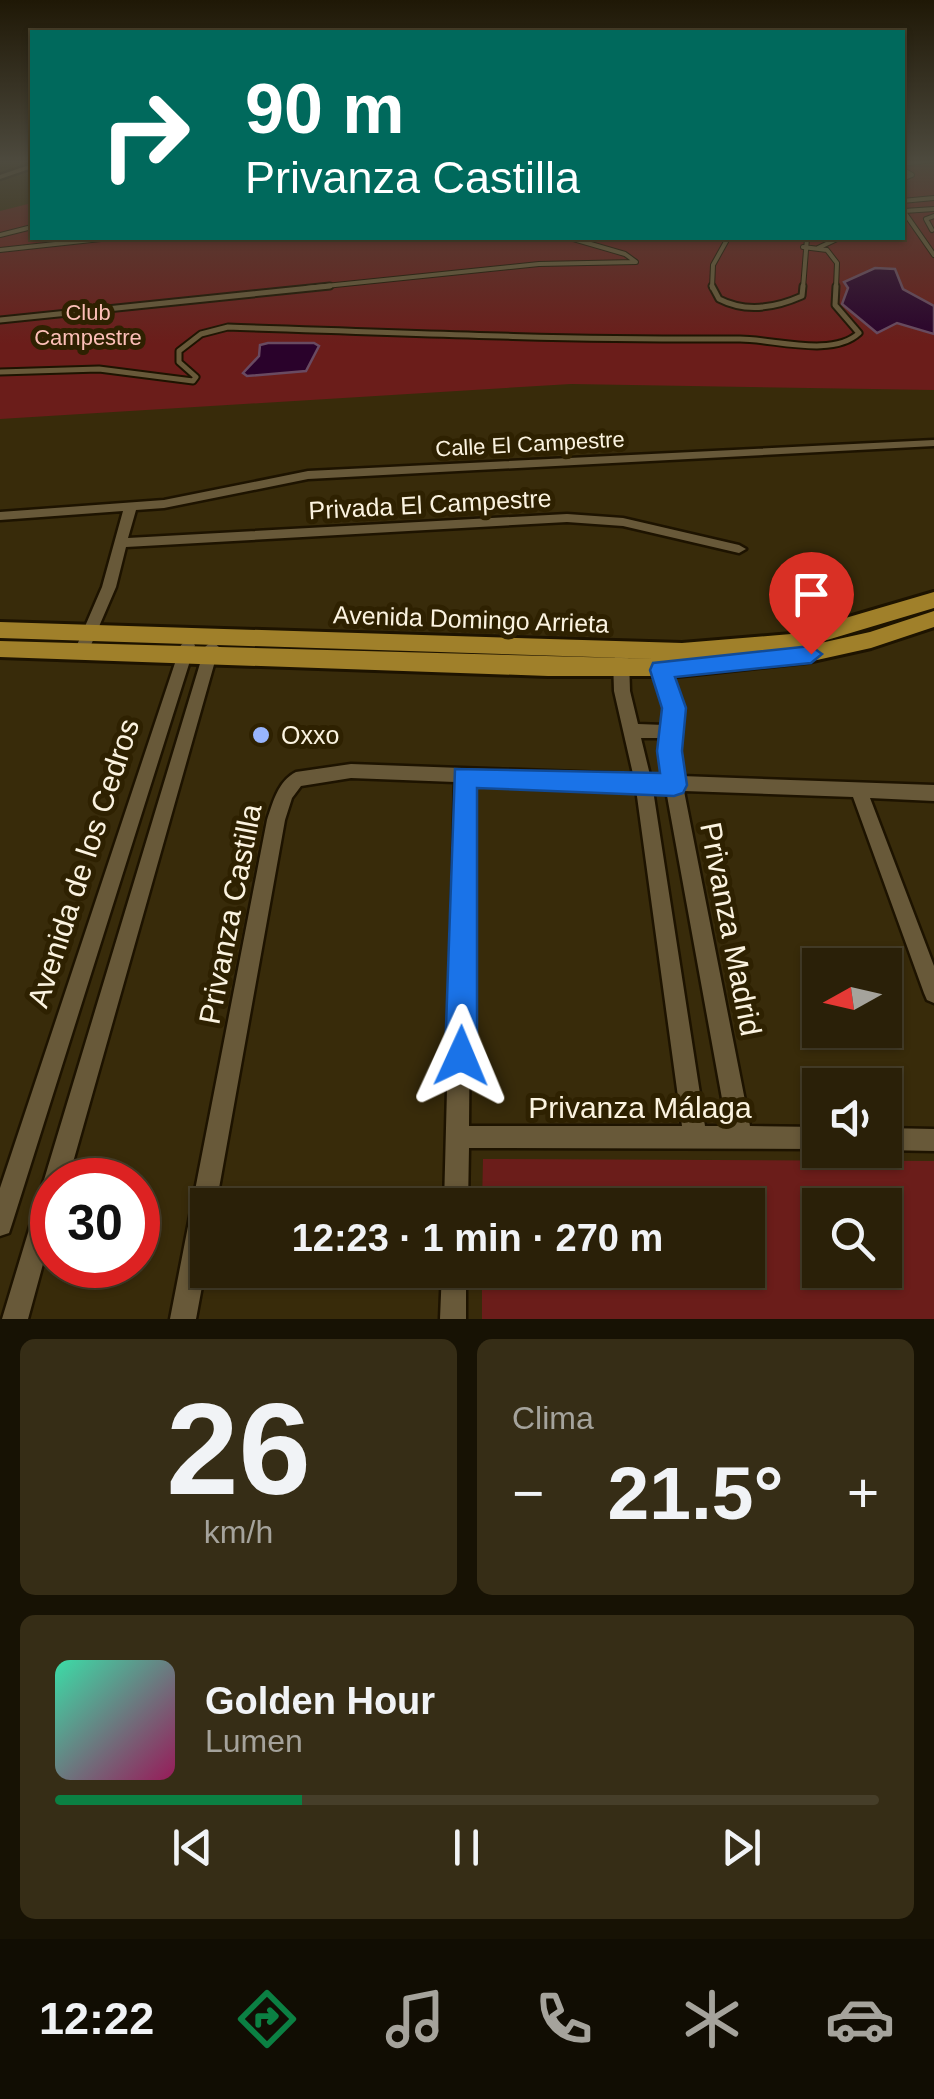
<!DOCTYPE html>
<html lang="es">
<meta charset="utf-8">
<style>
body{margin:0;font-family:Helvetica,sans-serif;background:#362d16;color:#f1f3f6;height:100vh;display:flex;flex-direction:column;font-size:38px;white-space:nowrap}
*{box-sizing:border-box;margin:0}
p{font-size:32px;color:#a5a39c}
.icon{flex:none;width:55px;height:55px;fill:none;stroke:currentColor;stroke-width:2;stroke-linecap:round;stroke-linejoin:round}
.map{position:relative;height:1319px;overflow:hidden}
.side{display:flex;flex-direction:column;gap:20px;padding:20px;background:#171204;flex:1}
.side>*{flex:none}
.hud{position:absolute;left:30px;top:30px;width:875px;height:210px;border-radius:0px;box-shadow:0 2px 8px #0004,0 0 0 2px #463e29;background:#00695c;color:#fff;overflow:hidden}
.needle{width:65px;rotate:262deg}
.buttons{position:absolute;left:802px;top:948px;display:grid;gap:20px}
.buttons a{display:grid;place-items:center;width:100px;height:100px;border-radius:0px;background:#2a2008;box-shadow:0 2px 8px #0004,0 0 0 2px #463e29;font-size:50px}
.speed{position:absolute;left:30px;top:1158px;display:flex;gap:20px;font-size:50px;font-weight:700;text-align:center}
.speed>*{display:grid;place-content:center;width:130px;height:130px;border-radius:50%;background:#2a2008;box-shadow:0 2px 8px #0004,0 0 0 2px #463e29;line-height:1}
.speed .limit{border:15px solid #d22;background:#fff;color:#111}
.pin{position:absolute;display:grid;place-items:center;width:85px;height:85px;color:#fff;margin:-102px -42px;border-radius:50% 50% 50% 0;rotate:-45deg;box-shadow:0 0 10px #0007}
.pin .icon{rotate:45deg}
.me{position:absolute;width:110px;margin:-55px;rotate:1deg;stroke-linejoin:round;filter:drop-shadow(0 0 8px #0008)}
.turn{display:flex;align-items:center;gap:35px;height:210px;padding:0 50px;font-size:45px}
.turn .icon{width:130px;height:130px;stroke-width:2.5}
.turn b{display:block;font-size:70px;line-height:85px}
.big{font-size:75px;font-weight:600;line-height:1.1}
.side .widget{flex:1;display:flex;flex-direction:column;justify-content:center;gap:15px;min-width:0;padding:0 35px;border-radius:15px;background:#362d16}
.side .dial{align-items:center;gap:0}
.dial b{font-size:130px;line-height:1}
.song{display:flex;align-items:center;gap:30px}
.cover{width:120px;height:120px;border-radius:15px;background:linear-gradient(135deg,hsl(160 70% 55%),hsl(330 70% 35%))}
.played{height:10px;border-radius:5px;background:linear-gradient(90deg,#0b8043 30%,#463e29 30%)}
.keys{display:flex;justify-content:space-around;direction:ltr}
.heat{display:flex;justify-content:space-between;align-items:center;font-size:55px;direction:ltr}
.side .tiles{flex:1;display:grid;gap:20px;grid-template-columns:1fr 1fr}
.widget:last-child{grid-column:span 2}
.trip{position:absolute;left:190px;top:1188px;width:575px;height:100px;border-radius:0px;background:#2a2008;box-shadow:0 2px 8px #0004,0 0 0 2px #463e29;font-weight:600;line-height:100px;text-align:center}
.menu{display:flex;height:160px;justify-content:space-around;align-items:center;background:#110d03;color:#a5a39c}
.menu .icon{width:70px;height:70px}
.menu .active{color:#0b8043}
.menu b{font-size:45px;color:#f1f3f6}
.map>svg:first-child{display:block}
</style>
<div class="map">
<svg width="934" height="1319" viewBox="0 0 934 1319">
<rect width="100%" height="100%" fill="#382b0a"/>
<!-- green -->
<path fill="#6b1d1a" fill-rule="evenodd" d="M903,160H934V390L571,384L0,419V211L32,203V238H902Z
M483,1159L934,1161V1319H482V1270H748V1205H482ZM885,1205V1270H820V1205Z"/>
<!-- water -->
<path fill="#2a022b" stroke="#694a61" stroke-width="2.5" d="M875,268L895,269L903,289L934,306V334L897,323L877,333L842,304L848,288L844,282Z
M268,343H314L319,346L306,371L247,376L243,373L259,356L260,345Z"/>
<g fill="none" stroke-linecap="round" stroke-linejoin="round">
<defs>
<path id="service-far1" d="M902,164L932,160
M902,169L912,175L902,179
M902,201L934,198
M902,209L934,255
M904,211L934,209
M932,230L926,219L934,216
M0,235L32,227
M803,247L827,250L837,263L836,288
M818,248L839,238
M0,250L110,238
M306,288L539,264L636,262L625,254L570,238
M712,288L713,265L728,238
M803,288L807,238"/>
<path id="service" d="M712,286L719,299C746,313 775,308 802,296L803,286
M0,320L330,286
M0,372L99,369L193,381L196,377L179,362V351L201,334L228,327C399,333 569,340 740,339C774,339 832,358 859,333L835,305L836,286"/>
<path id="minor" d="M32,164V168L0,179V175Z
M934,440V446L308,479L164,508L136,510L128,538L567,514L623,518L739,545L746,549L739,553L623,526L567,522L126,547L116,587L88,652L81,658L74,652L102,587L123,511L0,520V512L164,500L308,471Z
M188,639L195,645L12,1224L9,1233L0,1236V1188L181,645Z
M212,641L219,647L68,1180H52V1231L28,1319H2L205,647Z
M621,654L626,656L629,660L630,691L638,724L664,725L666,707L651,660L654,656H664L667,660L682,707L677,751L681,776L934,785V801L870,798L934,966V1003L927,1000L924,993L853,797L684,791L750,1126L820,1127V1149L469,1148L468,1205H444L455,782L351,778L301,786L292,798L285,820L216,1205H208V1254L196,1319H170L267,820C273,802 278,781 296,772L351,764L633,774L614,691L613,660L616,656ZM641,738H662L661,751L664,775H650ZM472,783L636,789L682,1126H469ZM653,790H666L727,1126H705Z
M885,1128L934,1129V1151L884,1150Z
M442,1270H466V1319H440Z"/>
<path id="primary" d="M934,592V608L807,646L870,632L934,611V627L871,648L808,662L678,676H548L0,657V641L658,659L0,638V622L682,643L791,634Z"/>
</defs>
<!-- service-far1 casing -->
<use href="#service-far1" stroke="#1d1300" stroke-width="6"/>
<!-- service casing -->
<use href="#service" stroke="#1d1300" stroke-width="9"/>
<!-- minor casing -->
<use href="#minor" stroke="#1d1300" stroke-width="5"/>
<!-- primary casing -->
<use href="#primary" stroke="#1d1300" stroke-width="6"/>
<!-- service-far1 -->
<use href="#service-far1" stroke="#685939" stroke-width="4"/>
<!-- service -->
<use href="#service" stroke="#685939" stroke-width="5"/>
<!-- minor -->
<use href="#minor" fill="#685939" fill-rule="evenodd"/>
<!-- primary -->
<use href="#primary" fill="#a0802a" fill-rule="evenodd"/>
</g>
<!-- sky -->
<linearGradient id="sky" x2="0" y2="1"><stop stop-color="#1f1806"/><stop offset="0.47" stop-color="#4d4a3e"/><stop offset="1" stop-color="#4d4a3e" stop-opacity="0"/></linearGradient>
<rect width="934" height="344" fill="url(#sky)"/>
<!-- route -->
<path fill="#1a73e8" stroke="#114b97" stroke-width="2.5" d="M811,646L822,654L811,663L675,677L686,708L682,751L687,785L683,793L674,796L477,788V1056L473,1068L461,1073L449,1068L445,1056L455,769L660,773L657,751L662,708L650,670L653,663Z"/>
<!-- markers -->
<circle fill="#98b5fd" stroke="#2e2101" stroke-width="4" cx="261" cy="735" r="10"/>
<g text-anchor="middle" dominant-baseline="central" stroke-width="10" stroke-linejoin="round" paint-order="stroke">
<!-- far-park labels -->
<g font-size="22" fill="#fcbfb7" stroke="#2e2101">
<text x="88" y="312">Club<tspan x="88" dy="25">Campestre</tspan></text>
</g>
<!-- far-street labels -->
<g font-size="22" fill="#fbf3e0" stroke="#2e2101">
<text transform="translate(530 444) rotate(-3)">Calle El Campestre</text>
</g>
<!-- street labels -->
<g font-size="25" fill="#fbf3e0" stroke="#2e2101">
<text transform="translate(430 504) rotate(-3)">Privada El Campestre</text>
<text transform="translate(471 619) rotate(2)">Avenida Domingo Arrieta</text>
</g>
<!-- poi labels -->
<g font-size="25" fill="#fbf3e0" stroke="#2e2101" text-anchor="start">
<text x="281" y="735">Oxxo</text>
</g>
<!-- near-street labels -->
<g font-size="30" fill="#fbf3e0" stroke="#2e2101">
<text transform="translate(83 863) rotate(-72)">Avenida de los Cedros</text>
<text transform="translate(230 914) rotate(-79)">Privanza Castilla</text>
<text transform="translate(731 929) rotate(79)">Privanza Madrid</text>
<text x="640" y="1107">Privanza Málaga</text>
</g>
</g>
</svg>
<div class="buttons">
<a><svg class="needle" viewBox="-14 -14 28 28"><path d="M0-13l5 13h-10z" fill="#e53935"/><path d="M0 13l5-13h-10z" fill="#a5a39c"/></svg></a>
<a><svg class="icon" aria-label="sound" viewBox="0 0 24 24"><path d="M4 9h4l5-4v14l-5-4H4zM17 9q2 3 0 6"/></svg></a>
<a><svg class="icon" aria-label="search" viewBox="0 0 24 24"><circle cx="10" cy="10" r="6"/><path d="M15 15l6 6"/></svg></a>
</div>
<div class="speed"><div class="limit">30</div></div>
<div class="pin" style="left:811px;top:654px;background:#d93025"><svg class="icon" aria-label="arrive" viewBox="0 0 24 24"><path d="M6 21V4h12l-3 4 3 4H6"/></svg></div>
<svg class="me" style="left:461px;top:1056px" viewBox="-20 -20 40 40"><path d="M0-17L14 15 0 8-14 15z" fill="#1a73e8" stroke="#fff" stroke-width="4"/></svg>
<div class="trip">12:23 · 1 min · 270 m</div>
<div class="hud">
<div class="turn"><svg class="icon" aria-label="right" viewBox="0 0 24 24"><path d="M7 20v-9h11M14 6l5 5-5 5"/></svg><div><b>90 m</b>Privanza Castilla</div></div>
</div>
</div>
<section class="side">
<div class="tiles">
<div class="widget dial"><b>26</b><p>km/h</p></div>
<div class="widget"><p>Clima</p>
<div class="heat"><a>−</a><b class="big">21.5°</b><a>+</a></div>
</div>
<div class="widget">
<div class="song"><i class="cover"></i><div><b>Golden Hour</b><p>Lumen</p></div></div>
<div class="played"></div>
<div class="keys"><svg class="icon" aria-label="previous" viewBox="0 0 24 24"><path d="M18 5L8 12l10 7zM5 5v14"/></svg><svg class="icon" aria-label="pause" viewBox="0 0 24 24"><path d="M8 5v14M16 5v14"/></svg><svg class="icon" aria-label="next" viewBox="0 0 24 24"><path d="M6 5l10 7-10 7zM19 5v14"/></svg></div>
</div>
</div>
</section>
<nav class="menu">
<b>12:22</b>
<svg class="icon active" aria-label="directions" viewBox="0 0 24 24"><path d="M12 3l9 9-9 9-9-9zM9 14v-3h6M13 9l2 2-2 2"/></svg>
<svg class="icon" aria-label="music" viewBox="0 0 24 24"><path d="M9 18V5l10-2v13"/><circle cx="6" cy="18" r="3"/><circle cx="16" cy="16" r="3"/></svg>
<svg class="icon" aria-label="phone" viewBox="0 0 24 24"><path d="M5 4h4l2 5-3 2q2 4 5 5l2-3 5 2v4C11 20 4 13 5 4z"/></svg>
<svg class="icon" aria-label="climate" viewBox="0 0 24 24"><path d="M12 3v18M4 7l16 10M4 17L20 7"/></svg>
<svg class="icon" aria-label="car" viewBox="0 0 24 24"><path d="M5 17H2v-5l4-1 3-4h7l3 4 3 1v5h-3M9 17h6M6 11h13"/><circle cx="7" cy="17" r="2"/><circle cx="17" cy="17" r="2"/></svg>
</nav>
